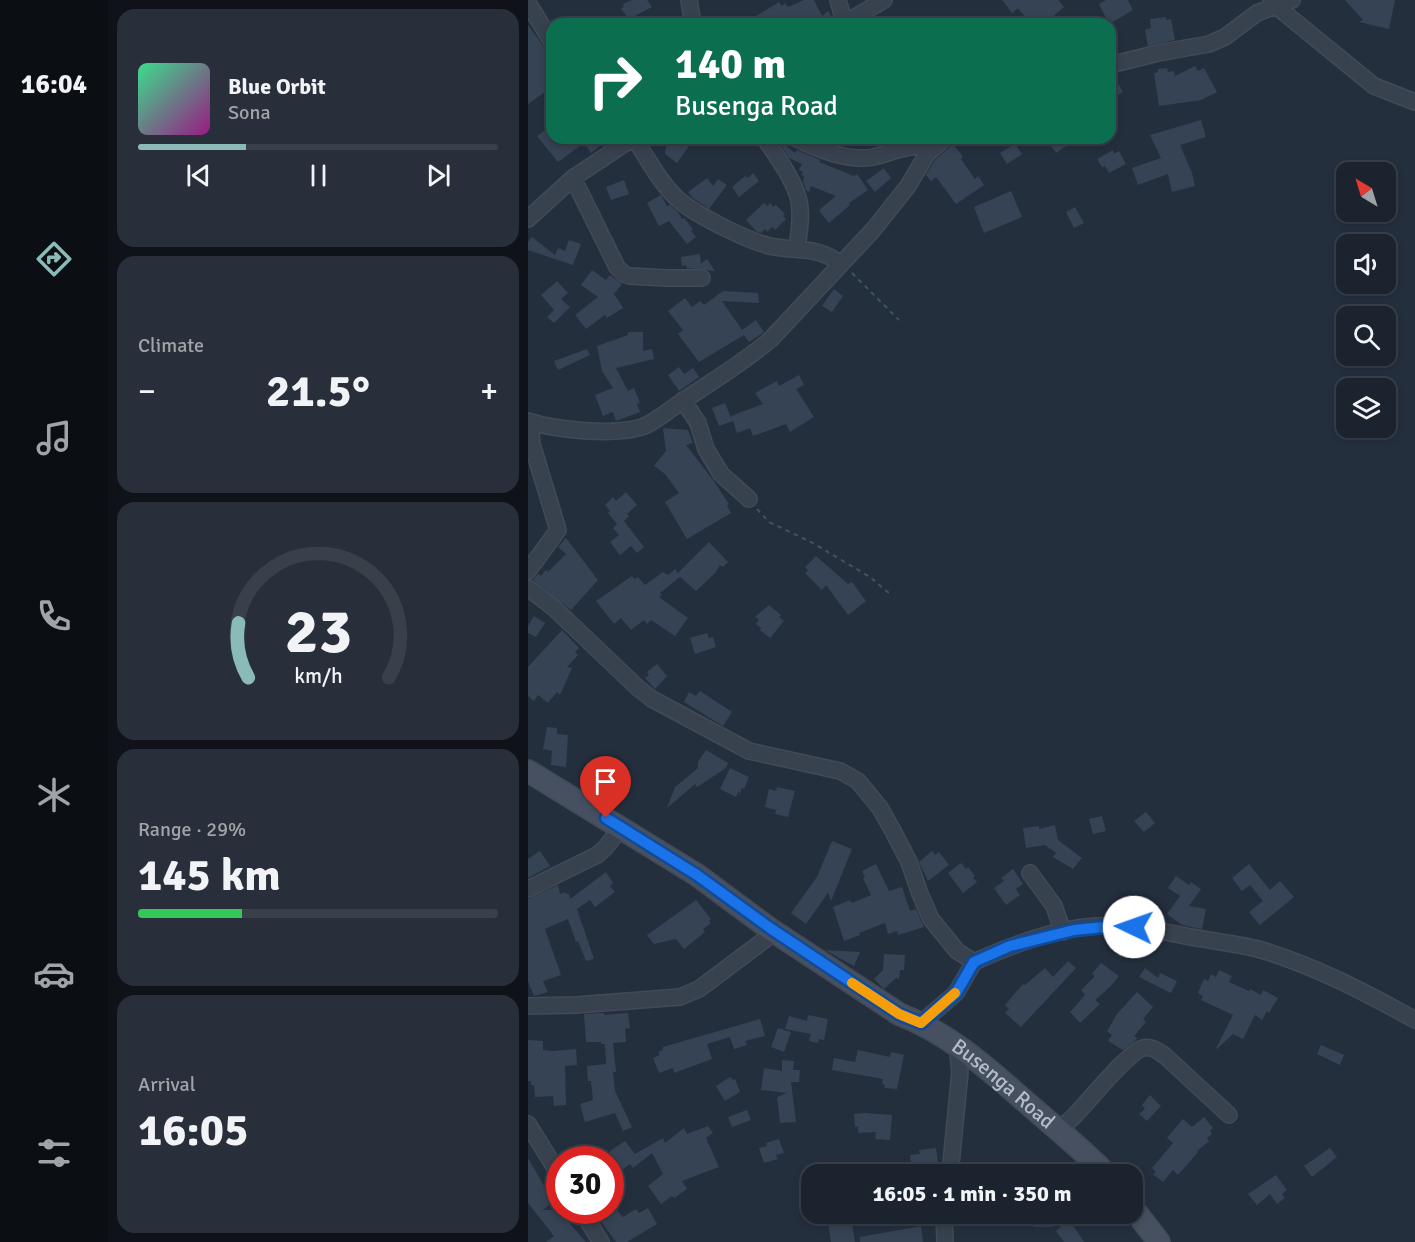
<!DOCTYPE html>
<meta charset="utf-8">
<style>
body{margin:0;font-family:Signika,sans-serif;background:#282f3a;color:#f1f3f6;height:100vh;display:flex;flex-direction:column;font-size:22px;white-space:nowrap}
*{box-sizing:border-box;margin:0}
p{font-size:20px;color:#a0a4aa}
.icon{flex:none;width:33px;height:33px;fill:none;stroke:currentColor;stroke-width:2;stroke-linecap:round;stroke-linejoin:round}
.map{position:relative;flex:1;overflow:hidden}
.details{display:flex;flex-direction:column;gap:9px;padding:9px;background:#0f1319;width:420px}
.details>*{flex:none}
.banner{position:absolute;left:18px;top:18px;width:570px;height:126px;border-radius:18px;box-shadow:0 3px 9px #0003,0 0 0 2px #39404a;background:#0b6e4f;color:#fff;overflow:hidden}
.needle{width:39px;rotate:322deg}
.buttons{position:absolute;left:808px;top:162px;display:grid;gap:12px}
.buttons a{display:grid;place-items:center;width:60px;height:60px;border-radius:12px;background:#1b232e;box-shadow:0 3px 9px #0003,0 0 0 2px #39404a;font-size:30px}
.speed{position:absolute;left:18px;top:1146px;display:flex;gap:12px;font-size:30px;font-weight:700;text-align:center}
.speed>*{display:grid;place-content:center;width:78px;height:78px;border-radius:50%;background:#1b232e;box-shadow:0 3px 9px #0003,0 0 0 2px #39404a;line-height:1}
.speed .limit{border:9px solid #d22;background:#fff;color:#111}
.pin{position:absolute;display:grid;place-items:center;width:51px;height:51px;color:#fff;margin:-62px -26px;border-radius:50% 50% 50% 0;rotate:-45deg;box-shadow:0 0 6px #0007}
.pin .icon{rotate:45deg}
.me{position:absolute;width:66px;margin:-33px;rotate:273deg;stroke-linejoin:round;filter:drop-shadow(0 0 4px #0008)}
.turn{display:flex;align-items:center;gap:21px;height:126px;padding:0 30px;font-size:27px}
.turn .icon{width:78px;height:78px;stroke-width:2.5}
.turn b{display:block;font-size:42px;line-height:51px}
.big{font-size:45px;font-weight:700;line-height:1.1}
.details .widget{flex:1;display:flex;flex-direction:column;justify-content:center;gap:9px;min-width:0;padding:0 21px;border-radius:18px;background:#282f3a}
.details .dial{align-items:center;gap:0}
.dial svg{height:156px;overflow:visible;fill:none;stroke:#39404a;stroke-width:7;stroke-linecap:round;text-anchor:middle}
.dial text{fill:#f1f3f6;stroke:none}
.song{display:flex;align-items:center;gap:18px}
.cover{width:72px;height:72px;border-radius:9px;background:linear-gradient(135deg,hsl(150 70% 55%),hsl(310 70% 35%))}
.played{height:6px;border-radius:3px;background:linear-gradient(90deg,#8bbbb9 30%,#39404a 30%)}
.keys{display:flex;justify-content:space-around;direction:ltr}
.heat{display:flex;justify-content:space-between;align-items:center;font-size:33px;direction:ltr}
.charge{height:9px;border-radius:4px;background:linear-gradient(90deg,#34c759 29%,#39404a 0)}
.trip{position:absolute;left:273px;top:1164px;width:342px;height:60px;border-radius:18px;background:#1b232e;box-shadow:0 3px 9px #0003,0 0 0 2px #39404a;font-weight:700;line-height:60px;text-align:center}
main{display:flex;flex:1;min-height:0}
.tabs{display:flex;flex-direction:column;width:108px;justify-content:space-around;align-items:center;background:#0b0e12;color:#a0a4aa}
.tabs .icon{width:42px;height:42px}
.tabs .selected{color:#8bbbb9}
.tabs b{font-size:27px;color:#f1f3f6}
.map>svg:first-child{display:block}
</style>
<main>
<nav class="tabs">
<b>16:04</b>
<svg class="icon selected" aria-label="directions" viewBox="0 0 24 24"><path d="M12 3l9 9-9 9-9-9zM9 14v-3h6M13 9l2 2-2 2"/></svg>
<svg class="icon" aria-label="music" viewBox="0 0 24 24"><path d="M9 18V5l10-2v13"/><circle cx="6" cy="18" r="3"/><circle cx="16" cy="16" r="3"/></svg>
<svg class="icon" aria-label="phone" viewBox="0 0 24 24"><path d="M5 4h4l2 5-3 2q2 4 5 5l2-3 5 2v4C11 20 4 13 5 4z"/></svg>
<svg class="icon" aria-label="climate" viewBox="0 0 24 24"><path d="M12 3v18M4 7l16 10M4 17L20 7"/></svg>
<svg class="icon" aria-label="car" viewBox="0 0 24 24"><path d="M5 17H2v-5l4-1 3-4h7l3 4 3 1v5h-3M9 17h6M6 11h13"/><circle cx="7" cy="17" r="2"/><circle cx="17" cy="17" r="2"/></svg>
<svg class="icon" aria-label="filters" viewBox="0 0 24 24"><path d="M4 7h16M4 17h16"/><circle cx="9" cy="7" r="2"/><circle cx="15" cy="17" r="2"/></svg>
</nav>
<section class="details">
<div class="widget">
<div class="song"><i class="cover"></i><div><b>Blue Orbit</b><p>Sona</p></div></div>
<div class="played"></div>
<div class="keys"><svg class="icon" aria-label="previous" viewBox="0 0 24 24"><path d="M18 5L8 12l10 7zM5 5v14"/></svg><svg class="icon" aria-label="pause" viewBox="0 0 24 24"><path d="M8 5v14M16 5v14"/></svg><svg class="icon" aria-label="next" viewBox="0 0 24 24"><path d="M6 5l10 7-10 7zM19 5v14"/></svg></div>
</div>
<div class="widget"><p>Climate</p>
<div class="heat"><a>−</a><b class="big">21.5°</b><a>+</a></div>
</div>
<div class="widget dial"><svg viewBox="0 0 100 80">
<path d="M14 69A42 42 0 1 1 86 69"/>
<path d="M14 69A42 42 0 0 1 9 41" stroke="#8bbbb9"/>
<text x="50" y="56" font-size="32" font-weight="700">23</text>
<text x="50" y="72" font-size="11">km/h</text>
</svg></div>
<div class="widget"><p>Range · 29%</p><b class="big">145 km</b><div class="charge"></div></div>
<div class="widget"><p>Arrival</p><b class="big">16:05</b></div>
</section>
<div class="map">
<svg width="887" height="1242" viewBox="0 0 887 1242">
<rect width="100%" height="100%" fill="#242f3e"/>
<!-- building -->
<path fill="#364354" d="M104,0H119L124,7L101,19L93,9L96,6L95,4Z
M276,0H286L294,16L300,11L306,20L298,24H215L251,2L254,6L257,3L260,7Z
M474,0H530L536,7L516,24H503L490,8L484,13Z
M578,0H600L605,10L581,24L571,4Z
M817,0H867L861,29L831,22L835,20Z
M638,17V20L643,19L647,40L620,46L617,30L623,28L622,19Z
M0,25L24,58V87L0,104Z
M667,66L670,71L676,68L689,92L673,100L631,106L626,73L630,72V69L639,68L640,72L646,71L647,76Z
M582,74H585L595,92L582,100Z
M673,120L678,137L652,145L664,173L667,186L644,192L640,174L610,185L604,168L633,158L622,135Z
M24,125V138H82L63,153L56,143L30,162L9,136Z
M128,138H159L164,142L149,163L137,154L138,145Z
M517,138H550L528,153Z
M256,144L267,153L269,150L292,160L291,162L326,176L329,174L340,190L321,203L322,205L301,223L292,212V209L308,196L283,186L281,192L278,190L275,182L276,176L273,175L275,172L271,170L274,164L261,158L254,147Z
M425,144L435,157L433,159L447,179L450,176L456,185L428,204L408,177L403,181L398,175L407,160Z
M487,144L494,154L479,164L472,153Z
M585,150L586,154L591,151L598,164L581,173L577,166L574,167L569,159Z
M356,168L363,178L347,192L338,181Z
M225,173L231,181L211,197L204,187L217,176L220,178Z
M179,178L185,186L190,179L199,185L181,209L165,198L160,192Z
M96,180L101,194L83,200L78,187Z
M483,191L494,217L456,233L446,207Z
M133,195L139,206L142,205L150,212L154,219L156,218L165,229L163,231L168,237L159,244L141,221L131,226L119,203Z
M236,203L239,206L242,203L245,207L248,205L257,214L255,216L258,219L247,230L244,227L239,232L237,229L233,233L229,232L218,220Z
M547,207L556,223L546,228L538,212Z
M4,237L27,255L30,248L37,251L41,240L53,244L45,265L0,250V242Z
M172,254L173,264L179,259L187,271L159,268L158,265L154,266L153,257Z
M64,270L78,280L82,275L94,284L86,294L95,308L79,318L77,315L58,329L47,315L70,297L53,285Z
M29,281L40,293L33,299L42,307L26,323L19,317L26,310L13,295Z
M306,289L315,296L304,312L294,306Z
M195,291L230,293L231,303L194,301L214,330L228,320L236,332L221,342L216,335L171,362L150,334L155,330L140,311L157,298L164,307L172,301L176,305Z
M100,332H115V351L124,349L126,359L88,368L100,391L106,388L112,403L109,404L112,412L88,421L85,412L75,416L67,395L85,388L74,371L69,346L100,335Z
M59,349L62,355L30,370L26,361Z
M151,367L156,374L165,368L171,377L151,391L140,375Z
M271,375L276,385L268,389L286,417L262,432L258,424L225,436L222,428L209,433L205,421L191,426L184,408L197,403L204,420L203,416L235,404L227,393L249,381L251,386Z
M135,428L160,430L165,443L158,445L185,480L201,504L199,506L203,513L159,539L137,502L151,493L137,474L126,466L138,451Z
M98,492L109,505L99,514L101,516L96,521L116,547L109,553L103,546L92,555L82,542L91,535L85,528L89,524L80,513L82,511L77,505L85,497L88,501Z
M38,538L70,580L43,610L5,580L10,574L13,576L18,570L20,572L38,554L30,547Z
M181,542L200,562L195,567L192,565L187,573L168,591L152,577L132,593L134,595L131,597L160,618L147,636L123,620L119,624L116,620L103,630L93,618L86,624L68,601L104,576L107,579L110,577L117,585L135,572L140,575L147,569L150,573Z
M288,556L320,584L324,582L338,601L320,615L298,585L294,590L277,573L280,570L277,567Z
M241,605L253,615L251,617L256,621L242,638L232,630L233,628L228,624L231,620L227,617Z
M6,616L17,623L8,637L0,633V626Z
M34,630L51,648L47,652L50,655L39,667L44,668L32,695L29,692L20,703L10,695L6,701L0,696V667Z
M179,633L181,638L185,637L188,647L167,654L162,638Z
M129,664L139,676L127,689L117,678L121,675L119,672Z
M172,691L204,712L195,726L156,702L161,692L168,696Z
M19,727L29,728V734L40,735L38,767L23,765L24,751L15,749Z
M178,750L200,763L198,768L169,787L167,784L139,808L147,787L170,768V762Z
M202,768L221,777L216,789L214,788L212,793L210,792L208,797L192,789Z
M249,787L267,791L260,817L247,814L248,810L237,807L241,789L248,791Z
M618,812L627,823L616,832L606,821Z
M574,816L578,831L565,834L561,819Z
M527,825L530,840L554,858L545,869L525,857L528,853L517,845L498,848L495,828L511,826V829Z
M304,841L324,849L303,901L300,893L278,924L263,913L289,877Z
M12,851L22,866L0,878V859Z
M404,851L407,855L411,852L421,865L400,881L391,862Z
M433,863L438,869L440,867L447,876L445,878L449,882L435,893L420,873Z
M348,864L361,891L374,887L382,911L388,909L396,927L370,935L369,931L360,934L357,923L331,933L332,935L316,941L305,907L322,900L324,903L343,895L335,878L337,877L334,871Z
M721,864L742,890L752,881L766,897L732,925L721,912L735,901L722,885L714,891L704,878Z
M485,869L495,884L488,889L492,895L478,905L466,888L476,881L473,878Z
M78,872L85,883L82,886L87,892L67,907L62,900L49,909L66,959L58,961L50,941L48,942L40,919L17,929L33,975L15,981L20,992L6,996L0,981V899L30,885L32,894L37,892L38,894H41L42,899Z
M648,876L661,885L663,882L673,889L661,906L678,909L674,929L654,925L639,914L652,896L640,888Z
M168,900L183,919L181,921L183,923L175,929L177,932L156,949L148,939L126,944L119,935Z
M297,950L332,952L326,966Z
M356,954L377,955L376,970H372L371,979L368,978L356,989L346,979L355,970Z
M540,961L548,968L493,1027L477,1013L481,1009L477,1005L495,984L497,985L517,968L525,977Z
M573,963L591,976L582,987L567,1000L572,1004L552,1023L542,1012L557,995L553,990L567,976L564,974Z
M617,968L630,978L632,973L649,981L643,993L611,977Z
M691,970L704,976L701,982L721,991L722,989L733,995L735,990L750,998L741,1013L739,1011L734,1020L727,1015L715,1039L705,1034L689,1049L688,1048L705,1015L673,1000L675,996L670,993L676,979L680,981L683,974L688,977Z
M609,992L625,1007L615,1019L618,1022L606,1036L609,1038L607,1041L595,1050L580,1041L584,1035L579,1031L589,1014Z
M76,1013V1015L100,1013L102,1028L97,1029L98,1042L85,1043L88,1072H85L87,1091L104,1127L95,1131L87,1113L57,1122L52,1104L65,1100L63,1081H60L59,1066L78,1064L77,1044H73V1042H58L56,1014Z
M280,1015L300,1019L296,1040L291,1039L290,1043L281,1041L283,1034L257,1029L261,1016L279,1021Z
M232,1019L237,1036L217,1041L219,1045L206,1049L202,1037L179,1044L184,1059L146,1073L145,1068L131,1073L125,1058L132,1055L130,1052L135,1050V1047Z
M250,1028L263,1032L256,1052L243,1047Z
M0,1040L15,1041V1050L25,1051L48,1049L49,1065L37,1066L38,1105L26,1106L25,1096L7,1097L6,1085H3V1081H0Z
M793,1045L816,1055L812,1065L789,1054Z
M330,1050L362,1057L363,1052L376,1055L369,1089L356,1088L357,1085L354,1084L355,1079L304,1070L306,1058L327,1062Z
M254,1060L266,1061L265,1070H272L271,1082H263L268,1122L252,1123L249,1097L259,1093L233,1090L236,1068L254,1071Z
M202,1077L205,1080L207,1079L212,1092L197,1101L188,1086Z
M622,1095L633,1106L619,1121L611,1114L617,1109L614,1105Z
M219,1110L223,1120L204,1127L200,1117Z
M336,1113L364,1115L362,1140L347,1139L348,1132L330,1133V1126L327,1127L326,1114Z
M676,1117L685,1128L682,1131L684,1134L679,1138L681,1141L669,1151L670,1152L650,1175L645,1170L635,1182L625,1174L628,1172L624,1168L645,1143L639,1138L655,1119L664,1127Z
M180,1126L185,1133L178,1138L191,1167L154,1181L159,1189L146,1198L144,1196L133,1204L120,1186L135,1174L124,1153L105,1168L102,1164L82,1179V1151L97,1141L107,1154L135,1138L137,1143L156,1128L159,1134Z
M251,1139L256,1153L248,1155L250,1159L236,1163L231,1148L239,1146L238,1143Z
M408,1148L411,1172L379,1174L378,1164L383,1163L382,1155L392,1154L391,1150Z
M802,1148L809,1157L784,1177L776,1166Z
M0,1158L19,1191L22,1189L29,1198L15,1210H30L58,1242H18L26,1236L0,1203Z
M748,1175L759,1190L754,1194L757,1198L749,1204L742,1194L729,1205L720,1194Z
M82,1202L95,1217L108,1209L111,1213L120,1208L129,1224L99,1242H88L65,1210H82Z
M505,1214H525V1227H505Z
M323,1218L327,1242H303L300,1222Z
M541,1219L556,1242H536L528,1231Z
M393,1226L395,1242H332V1237Z"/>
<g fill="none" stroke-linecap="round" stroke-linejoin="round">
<defs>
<path id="street" d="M161,0L165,24
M310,0L314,14L318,18L324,19L356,0
M743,2L846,86L887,102
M0,3L24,42
M582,65L630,53L681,44L697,37L729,13L764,0
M106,138C120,159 133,185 152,201C170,216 225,244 247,247C271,251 293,247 312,264
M236,138C247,153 267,182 271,201C274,216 271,233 269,248
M267,138C289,149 320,162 345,157C367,152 380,143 405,148
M45,178L89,267L96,274L102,276L138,278H174
M0,219L45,178L105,138
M155,400L170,423L178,449L193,474L221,499
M0,421C29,430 84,436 114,427C126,423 138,412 149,405C181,383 214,364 243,339L345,230L380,186L399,154L417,138
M0,571L30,530L4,444L2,422
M0,588L26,608L110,688L124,699L221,751L312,771L330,781L352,808L365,831L381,862L392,894L403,919L429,951L446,962C484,945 526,929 568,926C599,924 628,930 658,936C682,941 706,943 730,949C785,965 837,992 887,1020
M502,873L526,906L535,932
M0,889L69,855L77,848L93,828
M0,1006L48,1005L152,997L171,989L247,932
M393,1023L428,993L446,962
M0,1124L32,1176
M530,1130C536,1125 543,1120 548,1114C562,1100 599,1053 615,1048C623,1046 630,1051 636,1055L701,1115
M422,1174L432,1072L429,1045
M53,1210L73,1242
M416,1214L417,1242"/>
<g id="secondary">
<path id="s1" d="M0,771L169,875L242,929L371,1014C425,1035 463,1072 506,1109C530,1130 556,1151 578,1174"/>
<path d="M604,1207L631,1242"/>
</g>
</defs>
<!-- street casing -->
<use href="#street" stroke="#414a57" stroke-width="18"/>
<!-- secondary casing -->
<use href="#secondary" stroke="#414a57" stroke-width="24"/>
<!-- path -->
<path stroke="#3f5557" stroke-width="2" stroke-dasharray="4.5 4.5" stroke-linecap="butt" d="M324,273L371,320
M229,509L241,522L283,542L342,577L362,594"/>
<!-- street -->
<use href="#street" stroke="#38414e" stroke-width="15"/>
<!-- secondary -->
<use href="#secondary" stroke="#465061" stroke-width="21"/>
</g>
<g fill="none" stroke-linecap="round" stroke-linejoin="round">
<defs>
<path id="route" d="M78,818L169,875L242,928L371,1014L393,1023L428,993L446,962L482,946L546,930L586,926L606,927"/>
</defs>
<!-- route casing -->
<use href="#route" stroke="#114b97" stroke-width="15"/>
<!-- route -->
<use href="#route" stroke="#1a73e8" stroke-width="10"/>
<!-- slow -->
<path stroke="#f59e0b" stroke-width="10" d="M324,983L371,1014L393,1023L427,993"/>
</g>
<g text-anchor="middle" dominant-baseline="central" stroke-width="6" stroke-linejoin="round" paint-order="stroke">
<!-- street labels -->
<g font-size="21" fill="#b4bcc9" stroke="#1d2633">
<text stroke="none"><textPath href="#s1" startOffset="570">Busenga Road</textPath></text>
</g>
</g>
</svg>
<div class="buttons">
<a><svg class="needle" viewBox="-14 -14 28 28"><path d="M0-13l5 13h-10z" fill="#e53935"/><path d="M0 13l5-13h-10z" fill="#a0a4aa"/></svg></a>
<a><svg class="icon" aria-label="sound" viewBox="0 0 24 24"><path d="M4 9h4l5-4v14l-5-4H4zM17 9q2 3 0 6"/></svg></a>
<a><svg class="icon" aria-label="search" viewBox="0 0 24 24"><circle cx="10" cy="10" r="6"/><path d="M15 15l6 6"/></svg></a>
<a><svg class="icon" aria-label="layers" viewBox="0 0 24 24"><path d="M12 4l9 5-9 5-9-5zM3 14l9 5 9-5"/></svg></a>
</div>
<div class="speed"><div class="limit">30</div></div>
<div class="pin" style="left:78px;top:818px;background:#d93025"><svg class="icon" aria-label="arrive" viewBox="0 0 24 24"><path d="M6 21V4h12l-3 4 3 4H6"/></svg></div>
<svg class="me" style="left:606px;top:927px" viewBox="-20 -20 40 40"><circle r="19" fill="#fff"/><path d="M0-13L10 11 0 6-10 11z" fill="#1a73e8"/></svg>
<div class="trip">16:05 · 1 min · 350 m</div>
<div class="banner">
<div class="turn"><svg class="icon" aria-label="right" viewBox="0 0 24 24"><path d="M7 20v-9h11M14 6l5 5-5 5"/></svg><div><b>140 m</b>Busenga Road</div></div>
</div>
</div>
</main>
